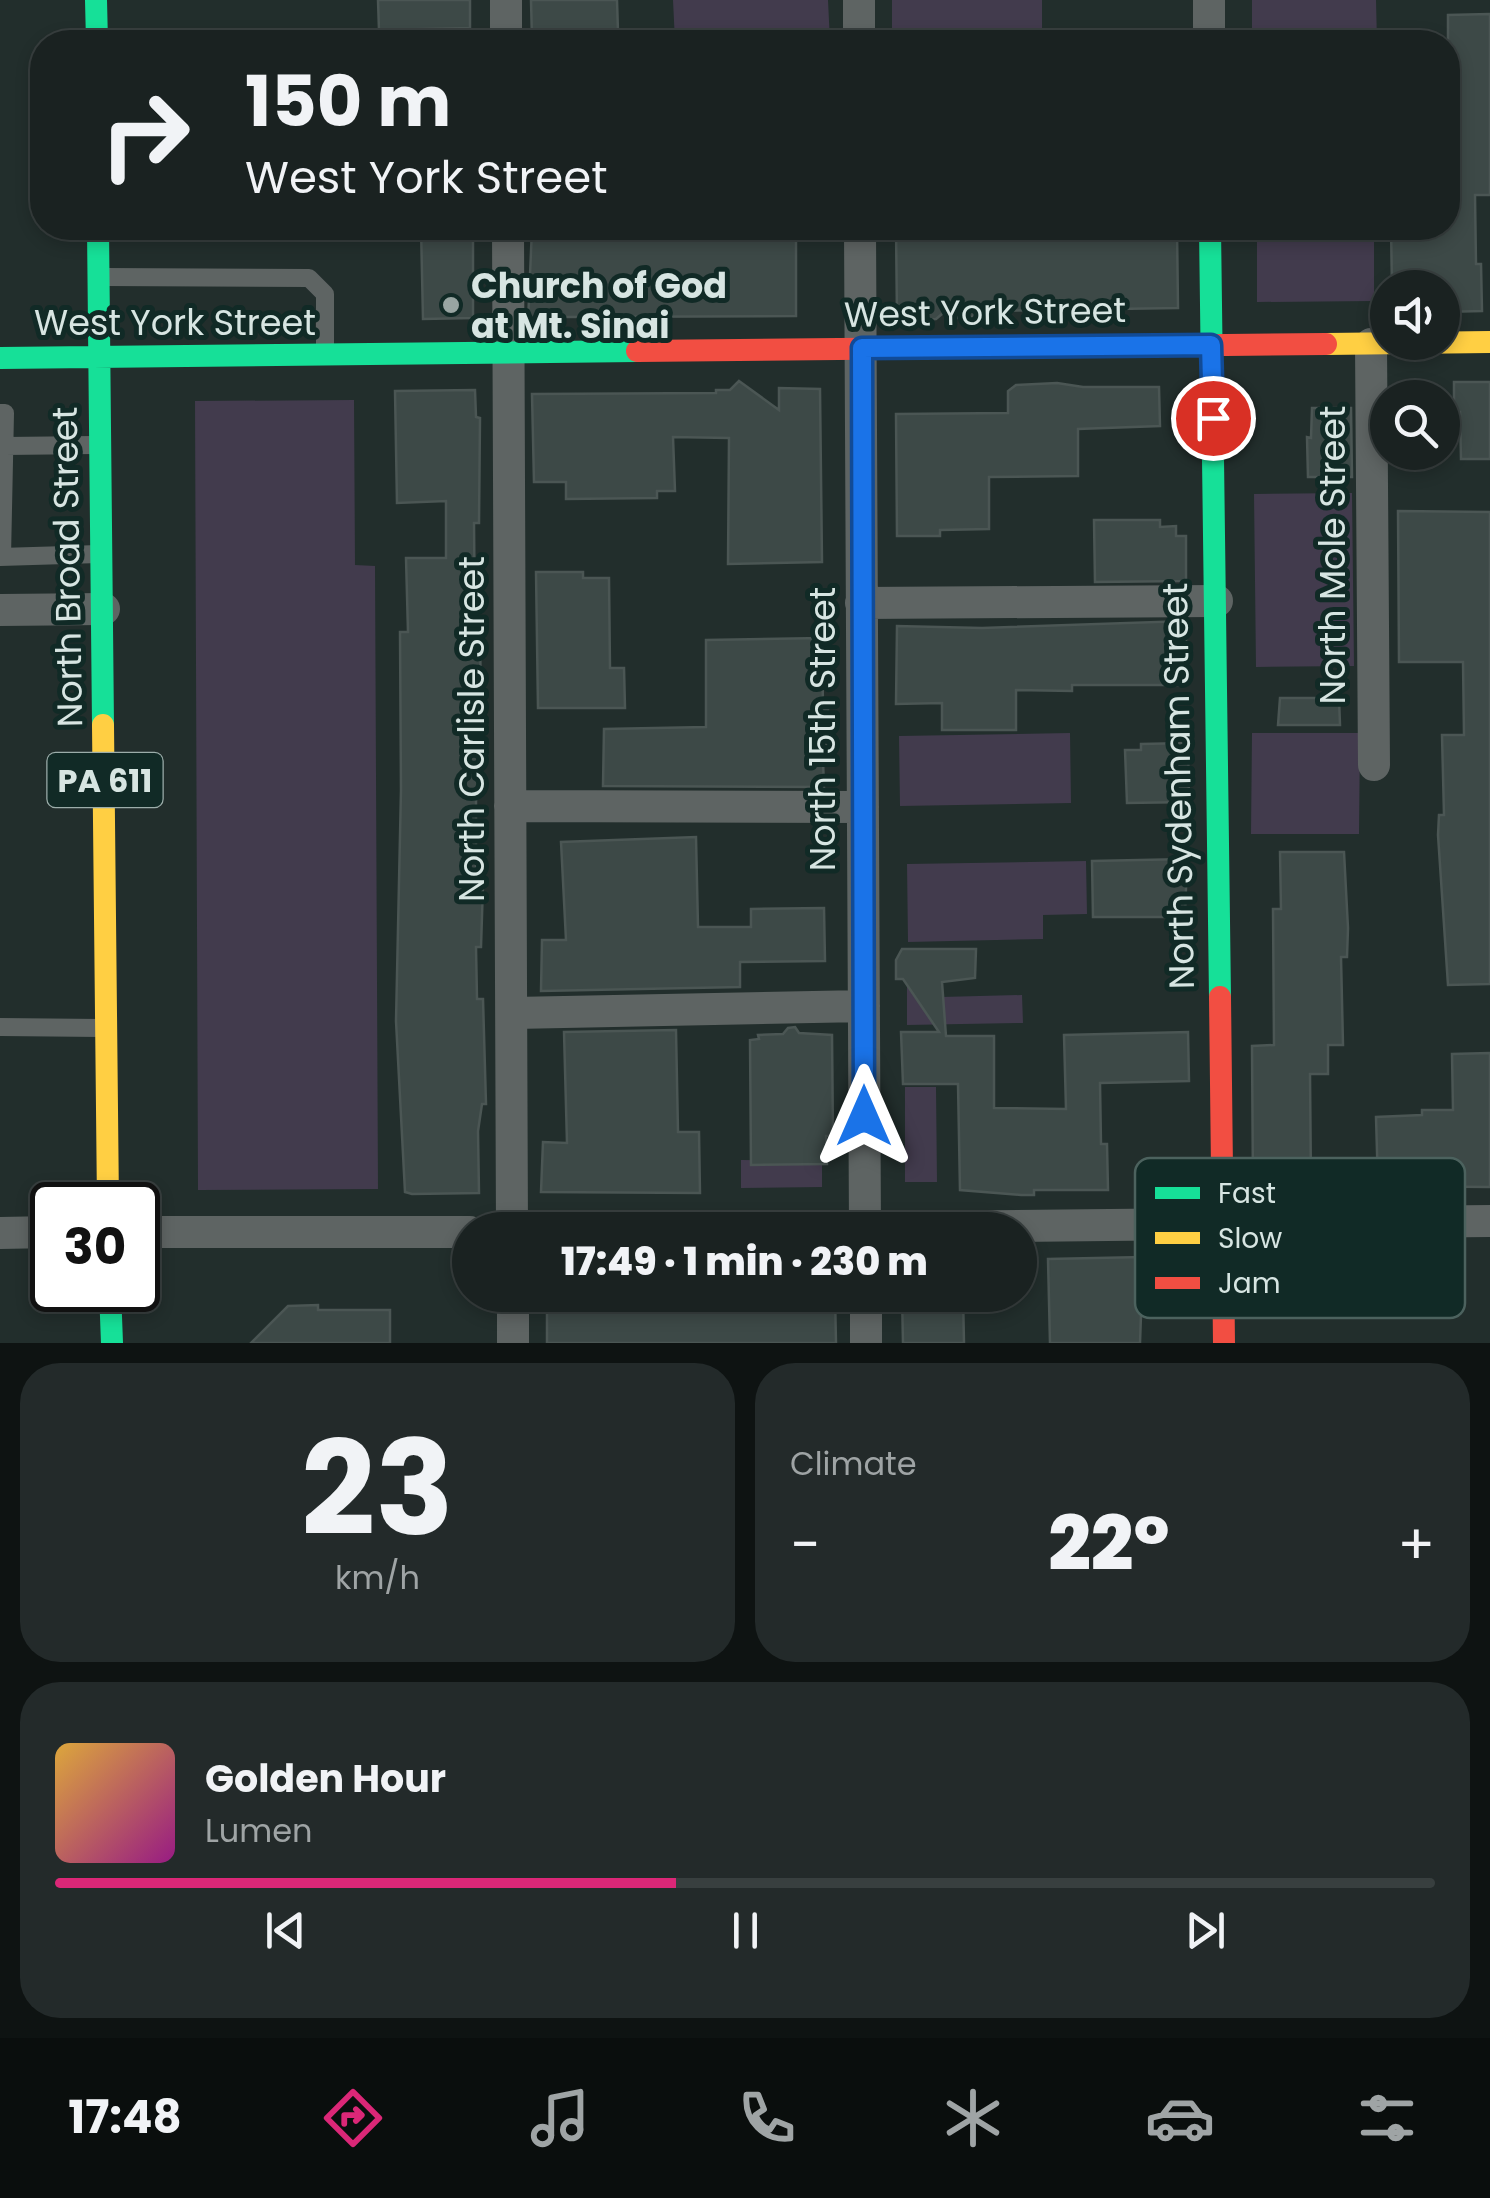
<!DOCTYPE html>
<meta charset="utf-8">
<style>
body{margin:0;font-family:Poppins,sans-serif;background:#232a2a;color:#f1f3f6;height:100vh;display:flex;flex-direction:column;font-size:38px;white-space:nowrap}
*{box-sizing:border-box;margin:0}
p{font-size:32px;color:#9fa4a5}
.icon{flex:none;width:55px;height:55px;fill:none;stroke:currentColor;stroke-width:2;stroke-linecap:round;stroke-linejoin:round}
.map{position:relative;height:1343px;overflow:hidden}
.drawer{display:flex;flex-direction:column;gap:20px;padding:20px;background:#0e1312;flex:1}
.drawer>*{flex:none}
.guide{position:absolute;left:30px;top:30px;width:1430px;height:210px;border-radius:40px;box-shadow:0 5px 15px #0003,0 0 0 2px #383f3f;background:#1a2221;color:#f1f3f6;overflow:hidden}
.controls{position:absolute;left:1370px;top:270px;display:grid;gap:20px}
.controls a{display:grid;place-items:center;width:90px;height:90px;border-radius:50%;background:#1a2221;box-shadow:0 5px 15px #0003,0 0 0 2px #383f3f;font-size:50px}
.speed{position:absolute;left:30px;top:1182px;display:flex;gap:20px;font-size:50px;font-weight:700;text-align:center}
.speed>*{display:grid;place-content:center;width:130px;height:130px;border-radius:50%;background:#1a2221;box-shadow:0 5px 15px #0003,0 0 0 2px #383f3f;line-height:1}
.speed .limit{border:5px solid #111;border-radius:15px;background:#fff;color:#111}
.pin{position:absolute;display:grid;place-items:center;width:85px;height:85px;color:#fff;margin:-42px;border:5px solid #fff;border-radius:50%;box-shadow:0 2px 10px #0007}
.me{position:absolute;width:110px;margin:-55px;rotate:0deg;stroke-linejoin:round;filter:drop-shadow(0 0 8px #0008)}
.turn{display:flex;align-items:center;gap:35px;height:210px;padding:0 50px;font-size:45px}
.turn .icon{width:130px;height:130px;stroke-width:2.5}
.turn b{display:block;font-size:70px;line-height:85px}
.big{font-size:75px;font-weight:800;line-height:1.1}
.drawer .widget{flex:1;display:flex;flex-direction:column;justify-content:center;gap:15px;min-width:0;padding:0 35px;border-radius:40px;background:#232a2a}
.drawer .dial{align-items:center;gap:0}
.dial b{font-size:130px;line-height:1}
.song{display:flex;align-items:center;gap:30px}
.cover{width:120px;height:120px;border-radius:15px;background:linear-gradient(135deg,hsl(40 70% 55%),hsl(310 70% 35%))}
.played{height:10px;border-radius:5px;background:linear-gradient(90deg,#db2777 45%,#383f3f 45%)}
.keys{display:flex;justify-content:space-around;direction:ltr}
.heat{display:flex;justify-content:space-between;align-items:center;font-size:55px;direction:ltr}
.drawer .tiles{flex:1;display:grid;gap:20px;grid-template-columns:1fr 1fr}
.widget:last-child{grid-column:span 2}
.trip{position:absolute;left:452px;top:1212px;width:585px;height:100px;border-radius:50px;background:#1a2221;box-shadow:0 5px 15px #0003,0 0 0 2px #383f3f;font-weight:800;line-height:100px;text-align:center}
.dock{display:flex;height:160px;justify-content:space-around;align-items:center;background:#0a0e0d;color:#9fa4a5}
.dock .icon{width:70px;height:70px}
.dock .active{color:#db2777}
.dock b{font-size:45px;color:#f1f3f6}
.map>svg:first-child{display:block}
</style>
<div class="map">
<svg width="1490" height="1343" viewBox="0 0 1490 1343">
<rect width="100%" height="100%" fill="#222e2c"/>
<!-- green -->
<path fill="#423b4d" d="M673,0H828L830,42H675Z
M892,0H1042V33L892,34Z
M1252,0H1376L1377,42H1252Z
M1257,228H1374V301L1257,302Z
M354,400L355,565L375,566L378,1189L198,1190L195,401Z
M1352,493L1354,666L1256,667L1254,494Z
M1070,733L1071,803L900,806L899,736Z
M1252,733H1360L1359,834H1251Z
M1086,861L1087,914L1043,915V939L908,942L907,864Z
M907,982L941,997L1022,995L1023,1023L907,1025Z
M905,1087H936L937,1182H905Z
M741,1160L822,1161V1187L741,1188Z"/>
<!-- building -->
<path fill="#3d4947" stroke="#4b5654" stroke-width="2.5" d="M378,0H470V28L379,30Z
M531,0H617L618,32L579,33L580,39L532,40Z
M1490,14V195H1475L1476,264H1481L1482,311L1442,312V288H1392L1391,228H1448V15Z
M421,228H473V318L423,319Z
M532,228H796V316L560,317V321L528,322Z
M896,228H1059V234L1146,233V228H1177L1178,308L977,311L971,318L959,319L948,309L936,319L924,320L917,314L897,317Z
M739,381L779,410V388L820,389L822,562L728,564L729,438L673,437L675,491H657V498L566,499V482H534L532,394L716,393V390H730Z
M1454,382H1490V459H1461L1460,412H1454Z
M1057,383L1083,387H1159L1160,426L1078,429V476L989,477V529L940,530V536H897L896,414L1008,413V391L1016,385Z
M475,390L476,417L480,418L479,523H474L475,631L480,632L482,790H476V885H483L481,947H476L477,999H483L486,1104H482L478,1131L479,1193L412,1194L405,1192L396,1021L401,790L400,632H408L406,558H446V501L397,503L395,391Z
M1312,408H1351L1352,477H1308L1307,437L1311,438Z
M1398,511L1490,512V984L1448,985L1438,835L1439,815H1444L1442,735H1464L1463,662H1399Z
M1094,520H1160V527L1176,526V536H1186V581L1095,582Z
M536,572H583V578H609L610,668H624L625,708H538Z
M1186,621V685H1072V691L1016,690V730H942V703L896,704L897,626L982,628Z
M822,638L823,709H828L829,726V760L823,761L824,787L603,786L604,729L706,727V640Z
M1280,698H1339L1340,725H1278Z
M1188,743L1189,802L1127,803L1125,750H1141V744Z
M696,837L698,927H751V909L824,908L825,961L740,962V987L541,991L542,940H566L561,842Z
M1280,852H1344L1348,928L1347,957H1341L1343,1045H1328V1074H1310L1311,1187H1253L1252,1046L1274,1045L1273,909H1281Z
M1187,859L1185,917H1093L1092,861Z
M902,949H976L975,978L942,982L946,1036H994V1108L1066,1109L1064,1035L1188,1032L1189,1081L1100,1083L1101,1144H1107L1108,1190H1034V1195H1021L960,1190L958,1084H903L901,1032H939L903,979H896V960Z
M795,1027L799,1033L832,1035L833,1136H826L827,1164L751,1165L750,1040L759,1039L758,1035L783,1034L788,1028Z
M676,1030L678,1132H699L700,1193L541,1192L543,1142L567,1143L564,1032Z
M1490,1053V1187L1378,1186L1376,1117L1422,1115V1110H1453L1452,1054Z
M1143,1257L1140,1343H1050L1048,1259Z
M547,1295H835L836,1343H547Z
M902,1295H963L964,1343H903Z
M318,1305V1310H390V1343H251L288,1306Z"/>
<g fill="none" stroke-linecap="round" stroke-linejoin="round">
<!-- lane -->
<path stroke="#5e6463" stroke-width="18" d="M104,277L309,278L325,294V355
M0,413H5L2,557
M5,446L94,445
M0,557L99,554
M0,1027L101,1028"/>
<!-- street -->
<path stroke="#5e6463" stroke-width="32" d="M506,0V42
M859,0V42
M1209,0V42
M508,228L512,1230
M860,228L865,1230
M1371,344L1374,765
M861,603L1217,601
M0,610L104,609
M510,806L863,807
M514,1013L864,1006
M626,1230L1490,1221
M138,1232H470
M0,1233L52,1232
M513,1295V1343
M866,1295V1343"/>
<!-- fast -->
<path stroke="#16e098" stroke-width="22" d="M96,0L97,42
M98,228L103,725
M1210,228L1220,997
M0,358L637,351
M110,1290L112,1343"/>
<!-- slow -->
<path stroke="#ffcf43" stroke-width="22" d="M1326,344L1490,342
M103,725L108,1205"/>
<!-- jam -->
<path stroke="#f24e42" stroke-width="22" d="M637,351L1326,344
M1220,997L1224,1343"/>
</g>
<g fill="none" stroke-linecap="round" stroke-linejoin="round">
<defs>
<path id="route" d="M864,1116L862,348L1211,345L1213,418"/>
</defs>
<!-- route casing -->
<use href="#route" stroke="#114b97" stroke-width="25"/>
<!-- route -->
<use href="#route" stroke="#1a73e8" stroke-width="18"/>
</g>
<!-- markers -->
<circle fill="#98a5a2" stroke="#112a26" stroke-width="4" cx="451" cy="305" r="10"/>
<g text-anchor="middle" dominant-baseline="central" stroke-width="10" stroke-linejoin="round" paint-order="stroke">
<!-- shield labels -->
<rect fill="#112a26" stroke="#9cadaa" stroke-width="2.5" x="47.5" y="753" width="115" height="54" rx="8"/>
<g font-size="32" font-weight="bold" fill="#d7e5e2">
<text x="105" y="780">PA 611</text>
</g>
<!-- poi labels -->
<g font-size="35" font-weight="bold" fill="#d7e5e2" stroke="#112a26" text-anchor="start">
<text x="471" y="285">Church of God<tspan x="471" dy="40">at Mt. Sinai</tspan></text>
</g>
<!-- street labels -->
<g font-size="35" fill="#d7e5e2" stroke="#112a26">
<text transform="translate(985 312) rotate(-1)">West York Street</text>
<text x="175" y="322">West York Street</text>
<text transform="translate(1332 555) rotate(-90)">North Mole Street</text>
<text transform="translate(67 567) rotate(-91)">North Broad Street</text>
<text transform="translate(471 729) rotate(-90)">North Carlisle Street</text>
<text transform="translate(822 729) rotate(-90)">North 15th Street</text>
<text transform="translate(1178 786) rotate(-91)">North Sydenham Street</text>
</g>
</g>
<!-- legend -->
<rect x="1135" y="1158" width="330" height="160" rx="15" fill="#112a26" stroke="#4c625e" stroke-width="2.5"/>
<rect x="1155" y="1187" width="45" height="12" fill="#16e098"/>
<rect x="1155" y="1232" width="45" height="12" fill="#ffcf43"/>
<rect x="1155" y="1277" width="45" height="12" fill="#f24e42"/>
<g font-size="28" fill="#d7e5e2">
<text x="1218" y="1203">Fast</text>
<text x="1218" y="1248">Slow</text>
<text x="1218" y="1293">Jam</text>
</g>
</svg>
<div class="controls">
<a><svg class="icon" aria-label="sound" viewBox="0 0 24 24"><path d="M4 9h4l5-4v14l-5-4H4zM17 9q2 3 0 6"/></svg></a>
<a><svg class="icon" aria-label="search" viewBox="0 0 24 24"><circle cx="10" cy="10" r="6"/><path d="M15 15l6 6"/></svg></a>
</div>
<div class="speed"><div class="limit">30</div></div>
<div class="pin" style="left:1213px;top:418px;background:#d93025"><svg class="icon" aria-label="arrive" viewBox="0 0 24 24"><path d="M6 21V4h12l-3 4 3 4H6"/></svg></div>
<svg class="me" style="left:864px;top:1116px" viewBox="-20 -20 40 40"><path d="M0-17L14 15 0 8-14 15z" fill="#1a73e8" stroke="#fff" stroke-width="4"/></svg>
<div class="trip">17:49 · 1 min · 230 m</div>
<div class="guide">
<div class="turn"><svg class="icon" aria-label="right" viewBox="0 0 24 24"><path d="M7 20v-9h11M14 6l5 5-5 5"/></svg><div><b>150 m</b>West York Street</div></div>
</div>
</div>
<section class="drawer">
<div class="tiles">
<div class="widget dial"><b>23</b><p>km/h</p></div>
<div class="widget"><p>Climate</p>
<div class="heat"><a>−</a><b class="big">22°</b><a>+</a></div>
</div>
<div class="widget">
<div class="song"><i class="cover"></i><div><b>Golden Hour</b><p>Lumen</p></div></div>
<div class="played"></div>
<div class="keys"><svg class="icon" aria-label="previous" viewBox="0 0 24 24"><path d="M18 5L8 12l10 7zM5 5v14"/></svg><svg class="icon" aria-label="pause" viewBox="0 0 24 24"><path d="M8 5v14M16 5v14"/></svg><svg class="icon" aria-label="next" viewBox="0 0 24 24"><path d="M6 5l10 7-10 7zM19 5v14"/></svg></div>
</div>
</div>
</section>
<nav class="dock">
<b>17:48</b>
<svg class="icon active" aria-label="directions" viewBox="0 0 24 24"><path d="M12 3l9 9-9 9-9-9zM9 14v-3h6M13 9l2 2-2 2"/></svg>
<svg class="icon" aria-label="music" viewBox="0 0 24 24"><path d="M9 18V5l10-2v13"/><circle cx="6" cy="18" r="3"/><circle cx="16" cy="16" r="3"/></svg>
<svg class="icon" aria-label="phone" viewBox="0 0 24 24"><path d="M5 4h4l2 5-3 2q2 4 5 5l2-3 5 2v4C11 20 4 13 5 4z"/></svg>
<svg class="icon" aria-label="climate" viewBox="0 0 24 24"><path d="M12 3v18M4 7l16 10M4 17L20 7"/></svg>
<svg class="icon" aria-label="car" viewBox="0 0 24 24"><path d="M5 17H2v-5l4-1 3-4h7l3 4 3 1v5h-3M9 17h6M6 11h13"/><circle cx="7" cy="17" r="2"/><circle cx="17" cy="17" r="2"/></svg>
<svg class="icon" aria-label="filters" viewBox="0 0 24 24"><path d="M4 7h16M4 17h16"/><circle cx="9" cy="7" r="2"/><circle cx="15" cy="17" r="2"/></svg>
</nav>
